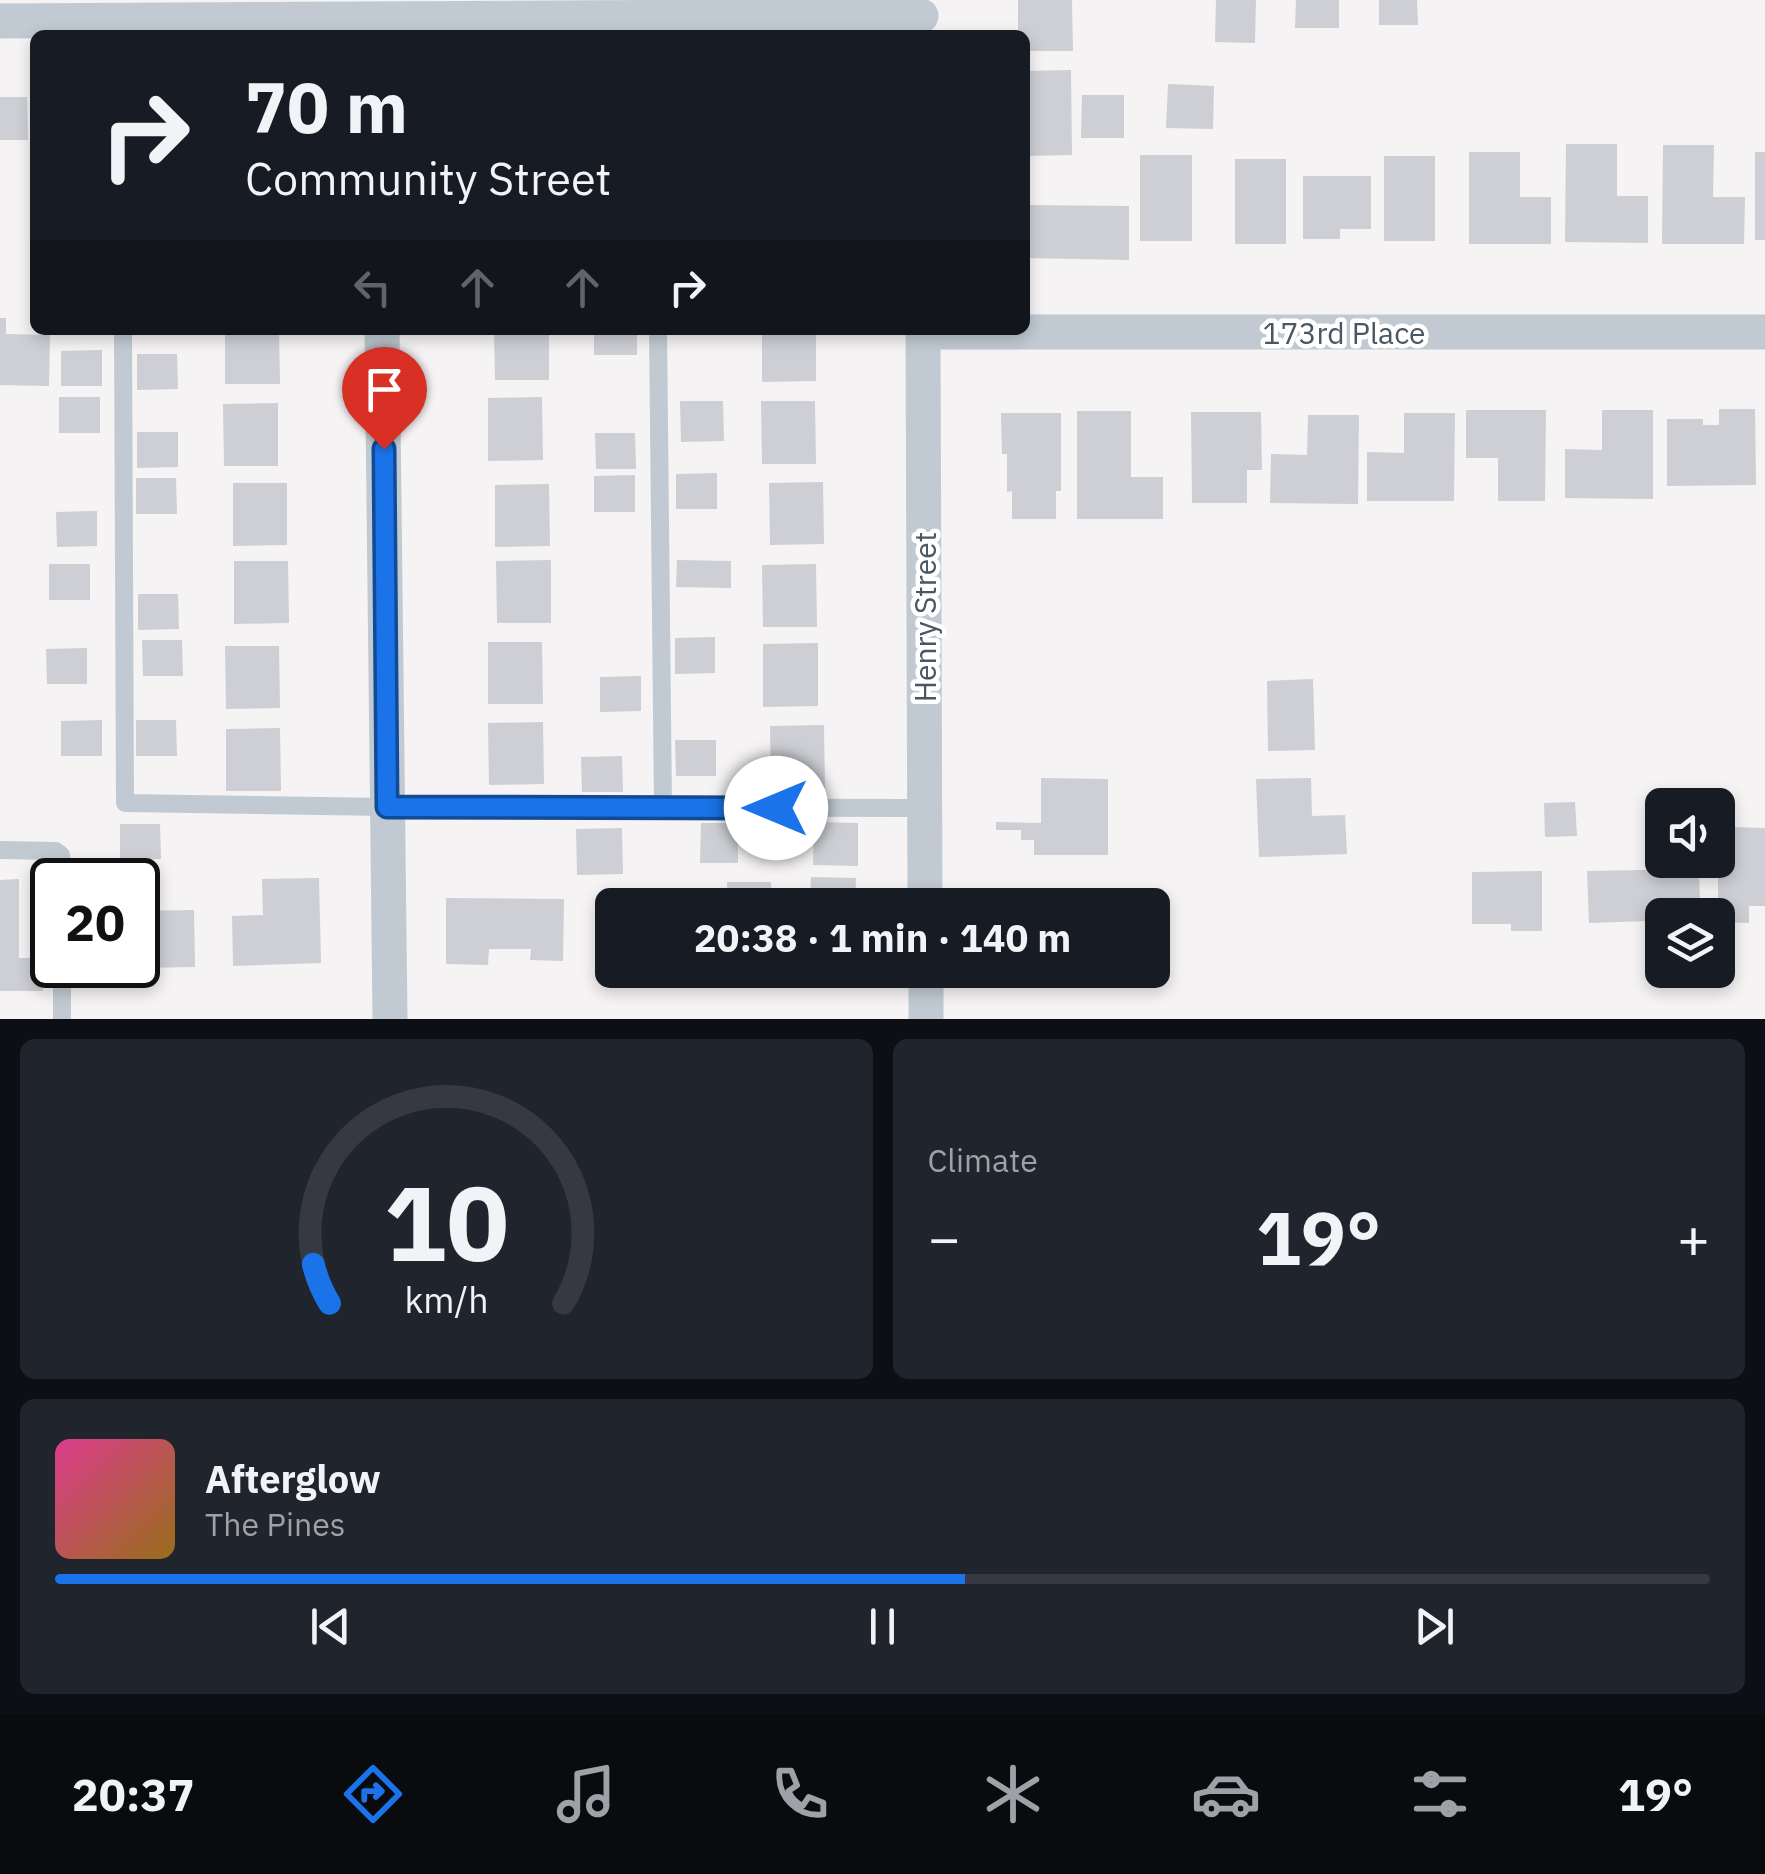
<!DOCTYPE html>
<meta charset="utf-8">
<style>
body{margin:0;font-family:"IBM Plex Sans",sans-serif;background:#20242c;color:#f1f3f6;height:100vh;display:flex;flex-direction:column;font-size:38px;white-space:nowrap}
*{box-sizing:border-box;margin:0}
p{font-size:32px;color:#9ea1a6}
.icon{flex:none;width:55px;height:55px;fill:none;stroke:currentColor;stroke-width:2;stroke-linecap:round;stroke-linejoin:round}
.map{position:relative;height:1019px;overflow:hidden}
.panel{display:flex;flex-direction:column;gap:20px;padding:20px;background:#0d0f14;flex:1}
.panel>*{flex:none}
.top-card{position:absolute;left:30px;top:30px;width:1000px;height:305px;border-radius:15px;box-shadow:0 5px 15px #0003;background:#171b24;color:#f1f3f6;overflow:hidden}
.fabs{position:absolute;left:1645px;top:788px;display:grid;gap:20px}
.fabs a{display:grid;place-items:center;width:90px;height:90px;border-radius:15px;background:#171b24;box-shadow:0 5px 15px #0003;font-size:50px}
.speed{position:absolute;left:30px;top:858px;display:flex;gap:20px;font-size:50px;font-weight:700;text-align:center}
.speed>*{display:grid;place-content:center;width:130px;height:130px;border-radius:50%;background:#171b24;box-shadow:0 5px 15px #0003;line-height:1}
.speed .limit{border:5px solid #111;border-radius:15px;background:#fff;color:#111}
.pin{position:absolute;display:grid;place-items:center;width:85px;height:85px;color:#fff;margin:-102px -42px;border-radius:50% 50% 50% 0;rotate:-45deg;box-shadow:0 0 10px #0007}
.pin .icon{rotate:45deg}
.me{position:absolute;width:110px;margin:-55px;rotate:270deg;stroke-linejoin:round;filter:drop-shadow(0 0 8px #0008)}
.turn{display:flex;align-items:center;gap:35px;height:210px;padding:0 50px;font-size:45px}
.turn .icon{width:130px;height:130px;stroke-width:2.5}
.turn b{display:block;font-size:70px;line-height:85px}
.lanes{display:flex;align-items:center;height:95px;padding:0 50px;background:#0003;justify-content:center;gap:50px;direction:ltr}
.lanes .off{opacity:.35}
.big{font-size:75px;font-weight:800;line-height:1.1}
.panel .tile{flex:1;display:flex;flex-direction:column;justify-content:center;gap:15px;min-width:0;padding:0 35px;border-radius:15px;background:#20242c}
.panel .dial{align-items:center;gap:0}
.dial svg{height:260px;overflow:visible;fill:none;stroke:#363941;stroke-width:7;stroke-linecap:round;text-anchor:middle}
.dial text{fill:#f1f3f6;stroke:none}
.song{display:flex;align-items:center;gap:30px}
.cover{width:120px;height:120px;border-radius:15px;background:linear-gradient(135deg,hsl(330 70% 55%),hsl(40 70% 35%))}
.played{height:10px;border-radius:5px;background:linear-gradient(90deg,#1a73e8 55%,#363941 55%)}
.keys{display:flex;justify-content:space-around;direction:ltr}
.heat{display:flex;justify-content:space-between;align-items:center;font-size:55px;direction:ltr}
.panel .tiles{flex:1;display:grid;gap:20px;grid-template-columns:1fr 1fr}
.tile:last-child{grid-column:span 2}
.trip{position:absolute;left:595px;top:888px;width:575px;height:100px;border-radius:15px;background:#171b24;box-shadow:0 5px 15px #0003;font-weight:800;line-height:100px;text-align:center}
.dock{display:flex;height:160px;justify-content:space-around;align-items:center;background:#090b0e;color:#9ea1a6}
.dock .icon{width:70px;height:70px}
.dock .selected{color:#1a73e8}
.dock b{font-size:45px;color:#f1f3f6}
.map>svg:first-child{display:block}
</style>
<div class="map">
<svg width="1765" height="1019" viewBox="0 0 1765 1019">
<rect width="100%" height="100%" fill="#f5f3f3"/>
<!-- building -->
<path fill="#cdcfd5" d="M1018,0H1072L1073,51H1025V35H1018Z
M1216,0H1256L1255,43L1215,42Z
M1296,0H1339V28H1295Z
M1379,0H1417L1418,25H1379Z
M1071,70L1072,155L1025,156V71Z
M1168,84L1214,86L1213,129L1166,128Z
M1082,95H1124V138H1081Z
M0,97H27L28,140H0Z
M1566,144H1617V196H1648V243L1565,242Z
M1663,145H1714L1713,197H1745L1744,244H1662Z
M1469,152H1520V197H1551V244H1469Z
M1755,152H1765V240H1755Z
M1140,155H1192V241H1140Z
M1384,156H1435V241H1384Z
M1235,159H1286V244H1235Z
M1303,176H1371V229H1340V239H1303Z
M1025,205L1129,206V260L1025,258Z
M0,318H6V334L50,335L49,386L0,385Z
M225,330H279L280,384H225Z
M494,330H549V380H495Z
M594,330H637V355H594Z
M762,330H816V381L762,382Z
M102,350V386H61V351Z
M137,354H177L178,389L137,390Z
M59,397H100V433H59Z
M542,397L543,460L488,461V398Z
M680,401H723L724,441L681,442Z
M761,401H815L816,464H762Z
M278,403V466H224L223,404Z
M1719,409H1755L1756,485L1667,486V419H1703V425H1719Z
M1466,410H1546L1545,501H1498V458H1466Z
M1602,410H1653V499L1565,498V449L1602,450Z
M1077,411H1131V477H1163V519H1077Z
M1191,412H1261L1262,470H1247V503H1192Z
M1001,413H1061V491H1056V519H1012V491L1007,492V454H1002Z
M1404,413H1455L1454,501H1367V452L1404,453Z
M1308,415H1359L1358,504L1270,503L1271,454L1307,455Z
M137,432H178V467L137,468Z
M595,433H635L636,469H596Z
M717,473V509H676V474Z
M635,475V512H594V476Z
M136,478H176L177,514H136Z
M823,482L824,544L770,545L769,483Z
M233,483H287V545L233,546Z
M549,484L550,546L495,547V485Z
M97,511V546L57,547L56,512Z
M551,560V623H497L496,561Z
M677,560L731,561V588L676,587Z
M234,561H288L289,623L234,624Z
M49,564H90V600H49Z
M816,564L817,627H763L762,565Z
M138,594H178L179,629L138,630Z
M715,637V673L675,674V638Z
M142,640H182L183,676H143Z
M488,642H542L543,704H488Z
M818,643V706L763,707V644Z
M225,646H279L280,708L226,709Z
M87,648V684H47L46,649Z
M641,676V711L600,712V677Z
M1313,679L1315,750L1268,751L1267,681Z
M102,720V756H61V721Z
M136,720H176L177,756H136Z
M543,722L544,784L489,785L488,723Z
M824,725L825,788H771L770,726Z
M280,728L281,791H226V729Z
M675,740H716V776H676Z
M622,756L623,792H582L581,757Z
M1041,778L1108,779V855H1034V840H1021V830H996V822L1041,823Z
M1311,778L1312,816L1345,815L1347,854L1259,857L1256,779Z
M1575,802L1577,836L1545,837L1544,803Z
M814,822L858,823V866L813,865Z
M701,823H738V863H700Z
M120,824H160L161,859L120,860Z
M1735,827L1765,828V906H1749V923L1718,922V856H1734Z
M622,828L623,874L577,875L576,829Z
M1699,869L1700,909L1649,910V921L1589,923L1587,871Z
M1542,871V931H1511V924H1472V872Z
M811,877L856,878L855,905H810Z
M319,878L321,963L233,966L232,916L263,915L262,879Z
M19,879V958H42L43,991H0V880Z
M727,882H771L772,905H728Z
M446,898L564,899L563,961L530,960L531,949H489L488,965L446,964Z
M194,910L195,967L138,968V911Z
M597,915H612V959H596Z"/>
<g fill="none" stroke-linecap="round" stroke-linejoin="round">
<!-- lane -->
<path stroke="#c1cad2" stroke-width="18" d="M123,330L125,803L387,807L925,808
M658,330L663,808
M0,850L56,851L61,855L63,880
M62,1019V965"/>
<!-- street -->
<path stroke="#c1cad2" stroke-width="35" d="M0,21L921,16
M382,330L390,1019
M923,330L925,905
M923,332H1765
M926,970V1019"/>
</g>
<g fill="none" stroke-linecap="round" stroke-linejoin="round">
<defs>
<path id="route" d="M384,449L387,807L776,808"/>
</defs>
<!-- route casing -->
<use href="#route" stroke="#114b97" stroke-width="25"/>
<!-- route -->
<use href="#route" stroke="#1a73e8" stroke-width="18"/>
</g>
<g text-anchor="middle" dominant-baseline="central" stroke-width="9" stroke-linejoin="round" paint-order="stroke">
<!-- street labels -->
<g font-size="30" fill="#4a5661" stroke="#fff">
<text x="1344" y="332">173rd Place</text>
<text transform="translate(924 617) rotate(-90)">Henry Street</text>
</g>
</g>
</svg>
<div class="fabs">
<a><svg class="icon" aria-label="sound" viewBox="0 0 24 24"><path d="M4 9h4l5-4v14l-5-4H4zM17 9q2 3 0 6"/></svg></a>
<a><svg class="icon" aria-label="layers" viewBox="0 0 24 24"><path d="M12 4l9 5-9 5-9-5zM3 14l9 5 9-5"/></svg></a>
</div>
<div class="speed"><div class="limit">20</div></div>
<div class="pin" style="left:384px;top:449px;background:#d93025"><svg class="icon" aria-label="arrive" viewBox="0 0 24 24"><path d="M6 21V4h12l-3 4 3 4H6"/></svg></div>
<svg class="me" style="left:776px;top:808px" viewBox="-20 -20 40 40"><circle r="19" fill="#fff"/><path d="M0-13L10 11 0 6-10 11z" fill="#1a73e8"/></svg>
<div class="trip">20:38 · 1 min · 140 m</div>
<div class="top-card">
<div class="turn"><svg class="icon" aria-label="right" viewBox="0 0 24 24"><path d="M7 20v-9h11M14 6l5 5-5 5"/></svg><div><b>70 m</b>Community Street</div></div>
<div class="lanes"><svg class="icon off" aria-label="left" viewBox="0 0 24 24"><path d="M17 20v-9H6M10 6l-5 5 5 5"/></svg><svg class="icon off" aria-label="ahead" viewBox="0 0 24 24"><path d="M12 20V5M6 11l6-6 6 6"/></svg><svg class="icon off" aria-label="ahead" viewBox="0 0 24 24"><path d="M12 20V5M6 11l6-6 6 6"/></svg><svg class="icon" aria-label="right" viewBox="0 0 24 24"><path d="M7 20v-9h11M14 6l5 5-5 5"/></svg></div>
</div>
</div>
<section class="panel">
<div class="tiles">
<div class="tile dial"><svg viewBox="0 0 100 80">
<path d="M14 69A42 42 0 1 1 86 69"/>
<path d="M14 69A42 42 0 0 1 9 57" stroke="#1a73e8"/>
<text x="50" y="56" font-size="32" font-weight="700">10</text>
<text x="50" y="72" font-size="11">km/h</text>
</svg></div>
<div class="tile"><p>Climate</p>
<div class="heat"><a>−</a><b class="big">19°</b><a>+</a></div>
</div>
<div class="tile">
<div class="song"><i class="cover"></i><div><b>Afterglow</b><p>The Pines</p></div></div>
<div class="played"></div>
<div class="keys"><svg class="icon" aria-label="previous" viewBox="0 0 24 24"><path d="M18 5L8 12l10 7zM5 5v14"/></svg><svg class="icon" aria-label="pause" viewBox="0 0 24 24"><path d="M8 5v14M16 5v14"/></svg><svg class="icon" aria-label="next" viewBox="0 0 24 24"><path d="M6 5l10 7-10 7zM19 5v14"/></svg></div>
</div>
</div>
</section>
<nav class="dock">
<b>20:37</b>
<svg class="icon selected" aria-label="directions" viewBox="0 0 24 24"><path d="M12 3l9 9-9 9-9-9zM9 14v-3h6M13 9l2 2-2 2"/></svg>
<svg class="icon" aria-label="music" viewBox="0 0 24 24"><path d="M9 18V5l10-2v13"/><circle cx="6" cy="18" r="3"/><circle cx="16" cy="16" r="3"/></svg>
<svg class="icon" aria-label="phone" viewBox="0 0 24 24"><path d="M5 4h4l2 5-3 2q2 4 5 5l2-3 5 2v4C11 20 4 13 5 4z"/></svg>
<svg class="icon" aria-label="climate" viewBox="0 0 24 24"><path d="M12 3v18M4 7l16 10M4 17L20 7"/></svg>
<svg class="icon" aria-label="car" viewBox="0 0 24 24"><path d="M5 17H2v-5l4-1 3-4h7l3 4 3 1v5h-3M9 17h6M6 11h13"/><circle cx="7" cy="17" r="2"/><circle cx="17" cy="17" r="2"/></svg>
<svg class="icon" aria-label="filters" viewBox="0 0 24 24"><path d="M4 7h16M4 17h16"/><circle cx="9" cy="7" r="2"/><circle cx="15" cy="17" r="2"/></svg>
<b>19°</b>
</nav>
